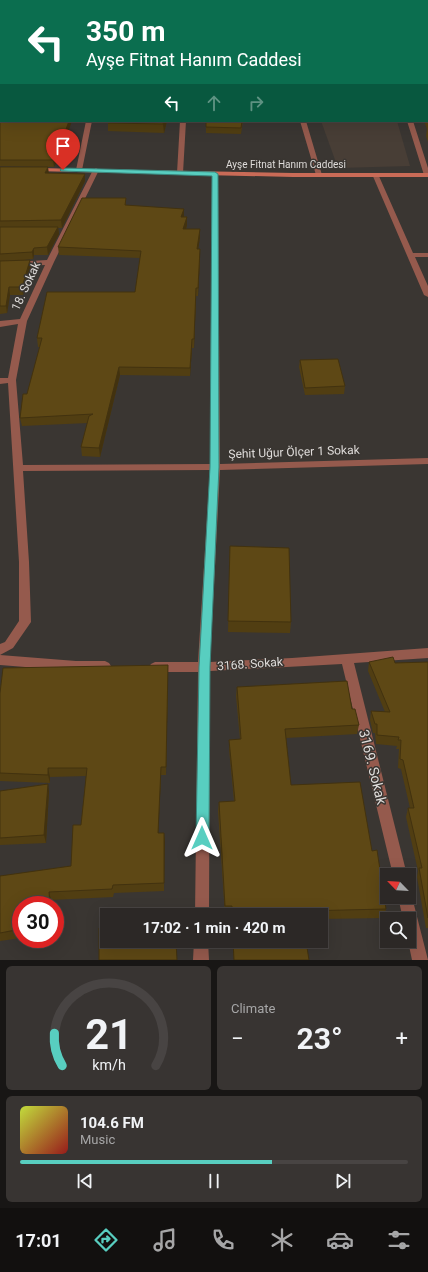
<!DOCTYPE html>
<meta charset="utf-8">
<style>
body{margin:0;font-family:Roboto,sans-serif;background:#383432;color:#f1f3f6;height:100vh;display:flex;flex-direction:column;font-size:15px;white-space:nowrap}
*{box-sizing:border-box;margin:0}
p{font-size:13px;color:#a6a6a7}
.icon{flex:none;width:22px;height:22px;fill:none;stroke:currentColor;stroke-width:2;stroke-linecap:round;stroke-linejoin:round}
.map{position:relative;height:960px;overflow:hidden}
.details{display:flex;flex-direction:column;gap:6px;padding:6px;background:#181615;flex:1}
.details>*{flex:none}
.guide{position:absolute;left:0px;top:0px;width:428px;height:122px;box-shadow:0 4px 16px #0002,0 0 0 1px #484443;background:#0b6e4f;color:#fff;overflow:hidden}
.needle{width:26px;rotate:295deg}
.controls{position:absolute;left:380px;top:868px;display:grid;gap:8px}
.controls a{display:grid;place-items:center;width:36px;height:36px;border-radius:0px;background:#2c2826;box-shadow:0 4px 16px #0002,0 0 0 1px #484443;font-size:20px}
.speed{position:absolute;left:12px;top:896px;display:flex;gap:8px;font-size:20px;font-weight:700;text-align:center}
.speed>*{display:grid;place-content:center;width:52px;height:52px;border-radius:50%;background:#2c2826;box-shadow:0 4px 16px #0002,0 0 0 1px #484443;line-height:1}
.speed .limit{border:6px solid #d22;background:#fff;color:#111}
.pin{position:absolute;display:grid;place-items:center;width:34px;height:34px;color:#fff;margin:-41px -17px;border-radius:50% 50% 50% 0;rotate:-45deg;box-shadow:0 0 4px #0007}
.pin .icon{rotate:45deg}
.me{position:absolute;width:44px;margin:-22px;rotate:0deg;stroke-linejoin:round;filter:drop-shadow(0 0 3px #0008)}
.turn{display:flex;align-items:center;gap:14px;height:84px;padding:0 20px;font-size:18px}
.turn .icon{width:52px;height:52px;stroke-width:2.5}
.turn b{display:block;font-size:28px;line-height:34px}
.lanes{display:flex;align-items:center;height:38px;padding:0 20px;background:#0003;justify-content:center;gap:20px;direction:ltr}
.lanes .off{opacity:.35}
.big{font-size:30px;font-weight:700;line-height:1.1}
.details .tile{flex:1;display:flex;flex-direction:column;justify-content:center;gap:6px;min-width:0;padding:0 14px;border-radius:6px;background:#383432}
.details .dial{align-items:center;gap:0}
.dial svg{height:104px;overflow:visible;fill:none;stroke:#484443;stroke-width:7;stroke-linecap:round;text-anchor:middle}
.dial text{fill:#f1f3f6;stroke:none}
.song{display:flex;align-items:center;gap:12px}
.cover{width:48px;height:48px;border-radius:6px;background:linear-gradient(135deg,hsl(70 70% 55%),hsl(0 70% 35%))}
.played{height:4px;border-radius:2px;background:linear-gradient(90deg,#58cec0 65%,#484443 65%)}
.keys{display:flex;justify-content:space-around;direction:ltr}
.heat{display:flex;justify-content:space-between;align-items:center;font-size:22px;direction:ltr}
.details .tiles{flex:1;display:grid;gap:6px;grid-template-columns:1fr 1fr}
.tile:last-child{grid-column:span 2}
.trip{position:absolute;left:100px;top:908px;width:228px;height:40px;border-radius:0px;background:#2c2826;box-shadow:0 4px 16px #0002,0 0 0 1px #484443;font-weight:700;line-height:40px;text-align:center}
.tabs{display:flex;height:64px;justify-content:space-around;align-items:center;background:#12100f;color:#a6a6a7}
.tabs .icon{width:28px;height:28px}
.tabs .current{color:#58cec0}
.tabs b{font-size:18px;color:#f1f3f6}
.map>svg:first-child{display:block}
</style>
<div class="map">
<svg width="428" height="960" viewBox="0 0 428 960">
<rect width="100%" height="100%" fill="#3a3632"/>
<!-- built -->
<path fill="#483e36" d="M321,121H397L410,166L338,168Z"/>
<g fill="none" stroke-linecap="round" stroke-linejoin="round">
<!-- street -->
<path fill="#955a4d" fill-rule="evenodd" d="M122,0H126V1H122Z
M268,0H272V1H268Z
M378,0H402V1H378Z
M427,17H428V21H427Z
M427,41H428V45H427Z
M86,121H92L82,170L79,172L76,170Z
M180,121H186L183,173L180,175L177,173Z
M300,121H306L322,175L321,176L316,175Z
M407,121H413L428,168V177L424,175Z
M96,168L99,170L54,262L27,321L16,380L23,465L210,464L212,174L215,172L218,174L220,464L428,458V464L220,470L210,662L292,658L428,648V658L354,663L407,875H393L342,664L210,671L209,915H195L198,672H155L151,670L149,667L151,664L155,662H198L210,470L23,471L29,562L31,622L13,648L0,655V644L5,642L19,621V562L8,383L0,384V378H8L18,324L0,327V321L20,319L45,265L0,267V263L47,260L93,170Z
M373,173L378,174L413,253H428V257H415L428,286V297L424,295L372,174Z
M0,655L76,661H105L109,663L111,666L109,669L105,671H76L0,665Z
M409,892L412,897L428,960H412L408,941L409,919H403L398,897H409Z
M194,941H208L209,960H193Z"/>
<!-- secondary -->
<path fill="#c96b57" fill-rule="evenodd" d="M36,168L293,173H428V177H293L34,171L33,170Z"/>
</g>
<!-- wall -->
<path fill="#513e12" d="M0,0H78V1H1V121L70,132L71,139L54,167L0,166Z
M168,0H189L188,1H168Z
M297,0H393V1H297Z
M427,72H428V142L426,136L427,129L424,121H427Z
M167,121L164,133L108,131V123Z
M206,121H243L241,134L206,133Z
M0,167L49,173L85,174V181L62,228H58L59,234L48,255H34L33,259L24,260L31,267L23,295H10L7,313L0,314Z
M126,198V205L187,217V225L186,229H200V237L198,249L200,257L198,296H196L194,348H192L190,376L120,375L100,457L82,456L81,447L88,423L22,426L20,418L40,347H38L37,338L135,292L140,258L59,255L58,247Z
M300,360L345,386L344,394L305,395L299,367Z
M230,546L291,622L290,633L228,632Z
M369,662L395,663L428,662V928H426L417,877L418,871L406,817L408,808H410L401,769L398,768L399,749H396L397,746L376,744L375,733H373L370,720L371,711L385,712L368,671Z
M168,665V673L166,775H161L158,833H164V891L114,893L113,897L51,900V905H21V938L0,941V876L71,866L81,825L86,776L50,777V783L0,781V693Z
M237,687L352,709L359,725L357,734L286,738L291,785L372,851L386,909L384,918L321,919V915H232V914L225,915L218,811L219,802L234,801L229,749V740L240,739L236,696Z
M0,791H49L46,843L0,845Z"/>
<!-- shaded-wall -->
<path fill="#42320f" d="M69,121H72L66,138L65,132Z
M164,121H167L164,133L163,124Z
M70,132L71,139L54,167L53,160Z
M48,167L49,174L45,173Z
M85,174V181L62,228L61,220Z
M184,209V217L181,225V217Z
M187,217V225L184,237L183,229Z
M58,227L59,234L48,255L47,247Z
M200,229V237L197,257V249Z
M34,248V255L33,259L32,252Z
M200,249V257L198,296V288Z
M30,260L31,267L23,295L22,287Z
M9,287L10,295L7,313L6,306Z
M196,288V296L194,348V339Z
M192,339V348L190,376V368Z
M119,367L120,375L100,457L99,448Z
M168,665V673L166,775V767Z
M161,767V775L158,841V833Z
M48,768L50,777V783L48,775Z
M48,784L49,791L46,843L44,835Z
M164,833L165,841L164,891Z
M49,892L51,900V905H50Z"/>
<!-- building -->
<path fill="#5e4815" stroke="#42320f" d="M0,0H76V1H1V30H0Z
M229,0H247V1Z
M299,0H352V1H299Z
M398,0H425L424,1H398Z
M0,36H1V72H0Z
M427,72H428V123L427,120Z
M0,77L1,78V121H69L65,132H70L53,160H0Z
M108,121H164L163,124L108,123Z
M206,121H242L241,128L206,127Z
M0,167H48L45,173L85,174L61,220L0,221Z
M82,198H126L125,205L184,209L181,217H187L183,229H200L197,249H200L198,288H196L194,339H192L190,368L119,367L99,448L81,447L89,416L93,414L20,418L23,394H27L42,338H37L47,292H135L141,251L58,247Z
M0,227H58L47,247L34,248L32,252L0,254Z
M30,260L22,287H9L6,306H0V261Z
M338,359L345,386L305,388L300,360Z
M230,546L289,548L291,622L228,621Z
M393,657L395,663L428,662V918L419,868H422L408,808H414L403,760L400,759L401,740H398L399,737L377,735V724H375L371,711L390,712L369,662Z
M168,665L166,767H161L158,833H164V883L113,885L112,889L49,892L50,905H21V929L0,933V876L71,866L73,825H81L87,768H48V775L0,773V693L3,668Z
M347,681L352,709H355L359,725L285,729L291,785L360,782L372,851L377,850L386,909L302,911V915H232V906H225L219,802L235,801L229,740L241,739L237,687Z
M48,784L44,835L0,838V791Z
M99,928H107V941H176L177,960H99Z
M233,941H306L309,960H234Z"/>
<!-- route -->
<path fill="#58cec0" stroke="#39867d" d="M63,168L215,172L218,174L219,467L210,667L209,838L207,842L202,843L198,842L196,838L199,667L210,467L212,176L61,171L60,170Z"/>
<g text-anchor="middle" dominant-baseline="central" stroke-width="3" stroke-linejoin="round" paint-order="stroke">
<!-- far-street labels -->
<g font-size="10" fill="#dfdcda" stroke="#3a3632">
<text x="286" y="164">Ayşe Fitnat Hanım Caddesi</text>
</g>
<!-- street labels -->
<g font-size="12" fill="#dfdcda" stroke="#3a3632">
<text transform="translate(26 286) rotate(-65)">18. Sokak</text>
<text transform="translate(294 452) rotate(-2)">Şehit Uğur Ölçer 1 Sokak</text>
<text transform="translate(250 664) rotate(-4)">3168. Sokak</text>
</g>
<!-- near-street labels -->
<g font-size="14" fill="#dfdcda" stroke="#3a3632">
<text transform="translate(373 767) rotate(76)">3169. Sokak</text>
</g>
</g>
</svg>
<div class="controls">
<a><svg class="needle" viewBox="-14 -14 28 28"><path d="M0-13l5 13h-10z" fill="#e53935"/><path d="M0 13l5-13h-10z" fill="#a6a6a7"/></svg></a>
<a><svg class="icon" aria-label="search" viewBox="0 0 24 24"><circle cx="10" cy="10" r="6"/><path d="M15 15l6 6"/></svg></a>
</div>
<div class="speed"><div class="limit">30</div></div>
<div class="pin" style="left:63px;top:170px;background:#d93025"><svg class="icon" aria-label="arrive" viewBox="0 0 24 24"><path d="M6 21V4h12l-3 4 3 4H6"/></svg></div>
<svg class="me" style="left:202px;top:838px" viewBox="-20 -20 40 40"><path d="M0-17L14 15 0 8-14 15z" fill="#58cec0" stroke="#fff" stroke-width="4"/></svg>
<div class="trip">17:02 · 1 min · 420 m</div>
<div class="guide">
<div class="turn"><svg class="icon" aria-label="left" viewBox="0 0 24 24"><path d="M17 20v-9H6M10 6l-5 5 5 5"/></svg><div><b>350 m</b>Ayşe Fitnat Hanım Caddesi</div></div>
<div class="lanes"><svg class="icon" aria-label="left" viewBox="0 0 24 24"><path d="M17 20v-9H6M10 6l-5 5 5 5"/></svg><svg class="icon off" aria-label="ahead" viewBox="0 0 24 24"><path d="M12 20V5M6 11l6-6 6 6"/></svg><svg class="icon off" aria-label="right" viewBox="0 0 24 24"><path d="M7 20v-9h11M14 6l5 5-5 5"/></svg></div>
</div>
</div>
<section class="details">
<div class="tiles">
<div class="tile dial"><svg viewBox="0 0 100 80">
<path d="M14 69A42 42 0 1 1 86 69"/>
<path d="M14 69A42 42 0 0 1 8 44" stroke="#58cec0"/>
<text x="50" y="56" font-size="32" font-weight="700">21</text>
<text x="50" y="72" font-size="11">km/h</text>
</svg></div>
<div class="tile"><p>Climate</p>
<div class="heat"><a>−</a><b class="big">23°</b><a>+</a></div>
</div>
<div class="tile">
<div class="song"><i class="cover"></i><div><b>104.6 FM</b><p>Music</p></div></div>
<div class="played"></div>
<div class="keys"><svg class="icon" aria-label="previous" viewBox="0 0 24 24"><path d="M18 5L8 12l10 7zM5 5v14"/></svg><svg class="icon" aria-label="pause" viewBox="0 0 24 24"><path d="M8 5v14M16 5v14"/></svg><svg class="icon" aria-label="next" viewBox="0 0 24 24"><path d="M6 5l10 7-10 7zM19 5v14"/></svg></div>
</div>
</div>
</section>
<nav class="tabs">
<b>17:01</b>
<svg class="icon current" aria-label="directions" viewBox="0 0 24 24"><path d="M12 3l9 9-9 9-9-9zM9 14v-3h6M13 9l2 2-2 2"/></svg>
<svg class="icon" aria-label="music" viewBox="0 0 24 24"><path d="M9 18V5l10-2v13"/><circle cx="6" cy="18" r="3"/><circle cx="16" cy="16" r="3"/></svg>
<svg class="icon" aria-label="phone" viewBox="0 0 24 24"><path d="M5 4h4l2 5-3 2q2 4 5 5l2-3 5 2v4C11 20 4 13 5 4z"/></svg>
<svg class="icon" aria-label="climate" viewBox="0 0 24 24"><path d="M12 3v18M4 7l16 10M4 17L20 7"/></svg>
<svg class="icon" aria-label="car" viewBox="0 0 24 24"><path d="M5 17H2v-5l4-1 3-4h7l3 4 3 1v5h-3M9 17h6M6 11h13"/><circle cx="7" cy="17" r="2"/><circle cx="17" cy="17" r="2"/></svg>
<svg class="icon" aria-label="filters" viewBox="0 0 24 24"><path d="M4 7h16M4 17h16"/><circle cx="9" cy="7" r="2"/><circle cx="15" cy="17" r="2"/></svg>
</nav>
